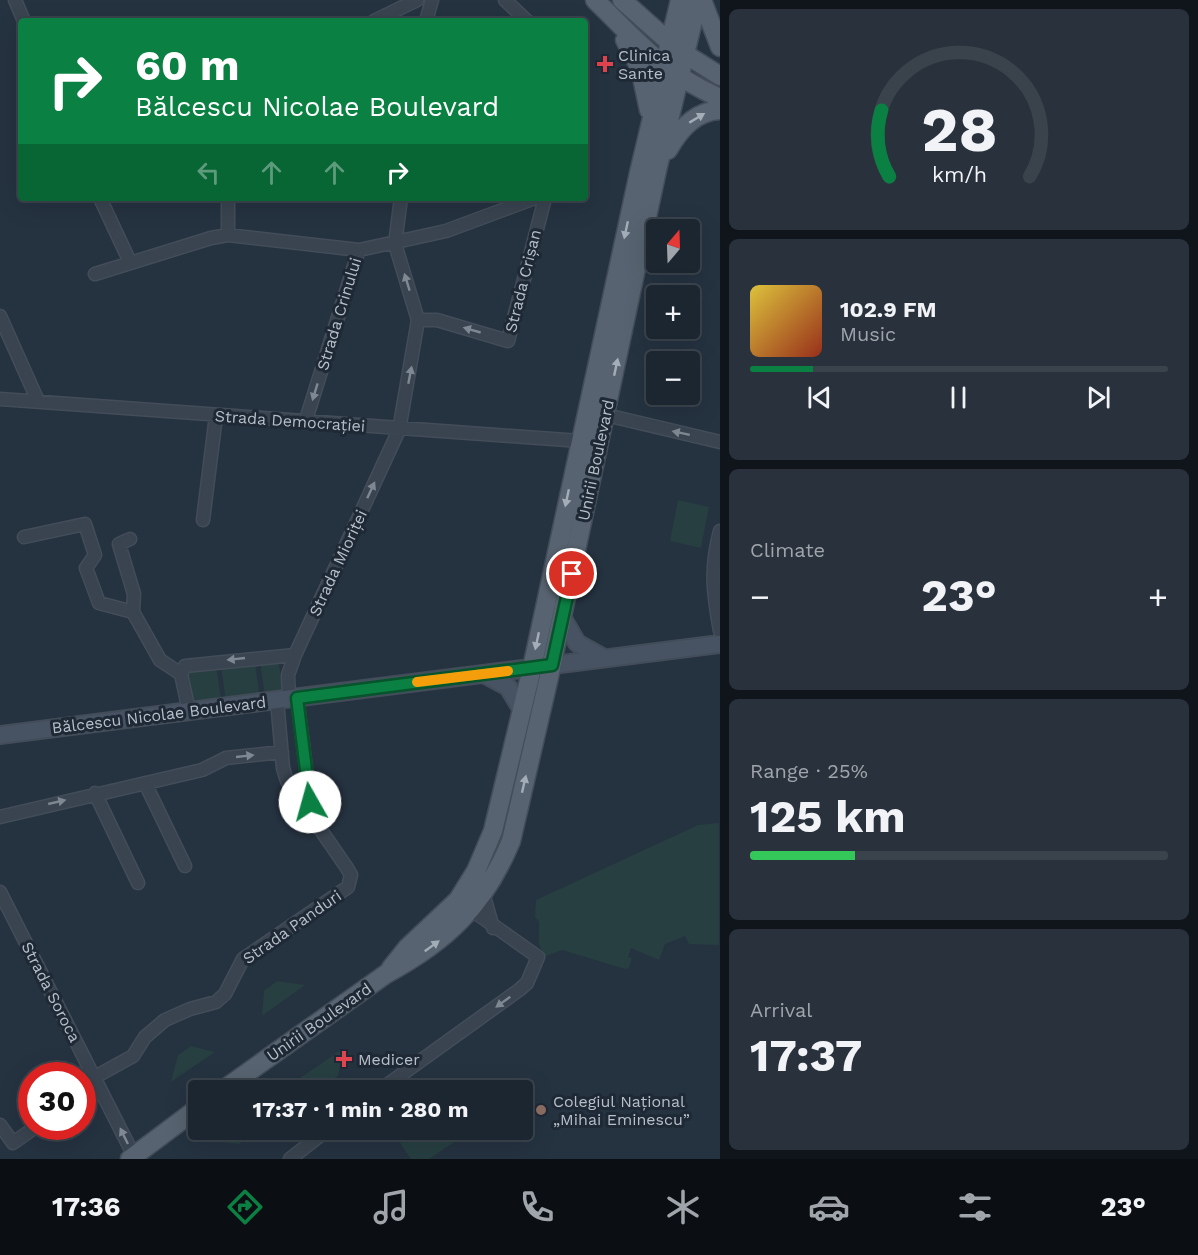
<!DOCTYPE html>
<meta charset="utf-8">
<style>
body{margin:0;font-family:"Work Sans",sans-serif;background:#29323c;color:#f1f3f6;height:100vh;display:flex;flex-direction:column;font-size:22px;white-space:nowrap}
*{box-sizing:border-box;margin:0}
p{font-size:20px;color:#a0a5ab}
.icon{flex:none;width:33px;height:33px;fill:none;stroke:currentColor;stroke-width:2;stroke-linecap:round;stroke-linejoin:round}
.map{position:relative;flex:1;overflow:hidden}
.drawer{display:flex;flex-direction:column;gap:9px;padding:9px;background:#0f151a;width:478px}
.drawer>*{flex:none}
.top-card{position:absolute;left:18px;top:18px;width:570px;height:183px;border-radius:6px;box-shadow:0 6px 24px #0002,0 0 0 2px #3a434c;background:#0b8043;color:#fff;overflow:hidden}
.needle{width:39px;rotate:19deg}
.controls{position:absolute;left:646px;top:219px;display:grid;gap:12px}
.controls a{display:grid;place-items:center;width:54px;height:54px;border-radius:6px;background:#1c2630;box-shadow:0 6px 24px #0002,0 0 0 2px #3a434c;font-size:30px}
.speed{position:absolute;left:18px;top:1062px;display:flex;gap:12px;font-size:30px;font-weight:700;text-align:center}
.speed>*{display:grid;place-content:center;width:78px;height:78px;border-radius:50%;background:#1c2630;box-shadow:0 6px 24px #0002,0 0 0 2px #3a434c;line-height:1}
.speed .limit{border:9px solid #d22;background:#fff;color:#111}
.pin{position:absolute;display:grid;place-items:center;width:51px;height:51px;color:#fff;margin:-26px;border:3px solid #fff;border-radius:50%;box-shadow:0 2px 6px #0007}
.me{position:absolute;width:66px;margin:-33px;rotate:353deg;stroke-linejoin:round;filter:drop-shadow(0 0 4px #0008)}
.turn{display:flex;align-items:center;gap:21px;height:126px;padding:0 18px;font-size:27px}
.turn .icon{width:78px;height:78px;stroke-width:2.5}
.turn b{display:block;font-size:42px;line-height:51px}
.lanes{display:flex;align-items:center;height:57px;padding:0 18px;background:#0003;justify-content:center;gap:30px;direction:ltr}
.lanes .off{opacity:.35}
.big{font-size:45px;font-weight:700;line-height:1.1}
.drawer .card{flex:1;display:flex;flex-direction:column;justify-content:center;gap:9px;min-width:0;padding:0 21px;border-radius:9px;background:#29323c}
.drawer .dial{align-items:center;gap:0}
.dial svg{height:156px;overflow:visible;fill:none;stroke:#3a434c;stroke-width:7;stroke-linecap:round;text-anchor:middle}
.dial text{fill:#f1f3f6;stroke:none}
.song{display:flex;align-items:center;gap:18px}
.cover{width:72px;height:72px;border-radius:9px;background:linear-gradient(135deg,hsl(50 70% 55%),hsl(10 70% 35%))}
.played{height:6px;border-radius:3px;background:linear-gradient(90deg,#0b8043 15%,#3a434c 15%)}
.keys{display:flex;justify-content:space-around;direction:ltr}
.heat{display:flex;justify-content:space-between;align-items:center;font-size:33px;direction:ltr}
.charge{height:9px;border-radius:4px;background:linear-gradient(90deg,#34c759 25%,#3a434c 0)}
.trip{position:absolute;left:188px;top:1080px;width:345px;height:60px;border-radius:6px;background:#1c2630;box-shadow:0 6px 24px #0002,0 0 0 2px #3a434c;font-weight:700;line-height:60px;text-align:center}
.tabs{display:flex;height:96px;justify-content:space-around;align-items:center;background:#0b0f13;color:#a0a5ab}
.tabs .icon{width:42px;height:42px}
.tabs .current{color:#0b8043}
.tabs b{font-size:27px;color:#f1f3f6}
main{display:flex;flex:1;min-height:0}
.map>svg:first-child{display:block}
</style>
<main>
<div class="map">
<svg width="720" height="1159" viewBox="0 0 720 1159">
<rect width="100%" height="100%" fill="#253240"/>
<!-- green -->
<path fill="#273f41" d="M678,500L709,507L701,548L670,541Z
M260,661L276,662L279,665L284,696L265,698Z
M255,662L260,699L226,704L221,665Z
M216,666L222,704L190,708L188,672Z
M719,823V945L689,944L685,936L665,944L659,960L631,948L628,957L632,958L629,968L625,969L562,950L546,956L543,954L539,944V922L535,917L536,900L698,825Z
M277,981L305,985L262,1016L264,991Z
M191,1046L215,1052L171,1082L178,1055Z
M344,1048L338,1076L325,1084L300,1078Z
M227,1130H253L252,1135L239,1144L212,1141Z
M420,1130H447L456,1141L429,1159H411L400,1143Z"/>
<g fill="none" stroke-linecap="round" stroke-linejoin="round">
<defs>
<path id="street" d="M15,0L24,21
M505,0L527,21
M374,21L417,0
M426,21L432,0
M100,198L130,262
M228,235V198
M95,274L211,238L228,235L359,250
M0,316L38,401
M418,320H437L508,341L545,198
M0,399L580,441
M606,415L720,442
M305,423L359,250L446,231L535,198
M203,520L216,416
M720,531C710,569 713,592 720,631
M24,537L85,524L95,555L86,568L99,603L133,612
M130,539L119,544L134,594L133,612L160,660L181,674
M297,697L312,816
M289,699L288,675L295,655L399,430L418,320L395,244L401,198
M189,711L181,674L185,666L295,655
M145,783L185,866
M95,793L138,883
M0,817L202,770L226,758L282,752
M0,892L134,1156
M481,899L485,900L493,928
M95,1077L133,1056L145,1037L165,1020L190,1009L216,1002L225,994L243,959L348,887L351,875L347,868L287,781L283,768L277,700
M380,1090L519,990L527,983L538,957L466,906
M0,1125L13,1143L37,1126
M290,1159L327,1130"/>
<path id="secondary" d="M562,617L577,643L602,657
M484,674L508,687L522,710
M0,735L720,644"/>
<path id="primary" d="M595,0C638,42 663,73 720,98
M622,0L677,49L720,76
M702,0L720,47
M625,40L640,68L649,110
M668,150C679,130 695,111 720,110
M391,968L407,948L458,900L476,871L493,831L532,668L639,173L680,0
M223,1090L386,974C447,941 484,906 511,841L549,677L657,170L698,0
M130,1159L198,1108"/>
</defs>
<!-- street casing -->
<use href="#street" stroke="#434d59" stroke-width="15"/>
<!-- secondary casing -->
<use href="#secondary" stroke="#434d59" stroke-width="20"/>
<!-- primary casing -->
<use href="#primary" stroke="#434d59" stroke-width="21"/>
<!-- street -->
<use href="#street" stroke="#394450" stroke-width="12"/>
<!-- secondary -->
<use href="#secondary" stroke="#475363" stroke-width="16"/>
<!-- primary -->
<use href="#primary" stroke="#576370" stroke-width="18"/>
</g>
<!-- one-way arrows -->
<defs><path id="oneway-solid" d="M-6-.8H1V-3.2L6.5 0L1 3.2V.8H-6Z" transform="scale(1.5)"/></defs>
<g fill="#a3adb8">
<use href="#oneway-solid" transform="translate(697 118) rotate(-31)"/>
<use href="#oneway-solid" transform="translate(626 230) rotate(102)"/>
<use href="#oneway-solid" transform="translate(616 367) rotate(-78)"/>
<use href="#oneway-solid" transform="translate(567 498) rotate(102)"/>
<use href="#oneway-solid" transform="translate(537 641) rotate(102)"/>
<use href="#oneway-solid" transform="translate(524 784) rotate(-77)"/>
<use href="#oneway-solid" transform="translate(432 946) rotate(-36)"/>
</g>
<g fill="#7e8893">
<use href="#oneway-solid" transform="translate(407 282) rotate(-107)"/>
<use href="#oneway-solid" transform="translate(472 330) rotate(-164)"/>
<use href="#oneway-solid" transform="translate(410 375) rotate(-79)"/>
<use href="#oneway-solid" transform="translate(315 392) rotate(107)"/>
<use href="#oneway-solid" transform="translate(681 433) rotate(-168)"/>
<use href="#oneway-solid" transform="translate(371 490) rotate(-65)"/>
<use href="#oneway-solid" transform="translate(236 659) rotate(174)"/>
<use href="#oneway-solid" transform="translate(245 756) rotate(-6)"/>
<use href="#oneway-solid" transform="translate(57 802) rotate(-13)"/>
<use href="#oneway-solid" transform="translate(503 1002) rotate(144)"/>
<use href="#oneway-solid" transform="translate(124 1136) rotate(-116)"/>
</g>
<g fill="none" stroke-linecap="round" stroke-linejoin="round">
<defs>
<path id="route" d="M310,802L297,698L552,665L572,574"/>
</defs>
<!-- route casing -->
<use href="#route" stroke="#07532c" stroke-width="15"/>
<!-- route -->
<use href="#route" stroke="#0b8043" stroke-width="10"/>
<!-- slow -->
<path stroke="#f59e0b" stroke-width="10" d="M417,682L508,671"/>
</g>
<!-- markers -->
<g fill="#e0444e" stroke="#1e2935" stroke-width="2">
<path d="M602 55h6v6h6v6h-6v6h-6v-6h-6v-6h6z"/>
<path d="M341 1050h6v6h6v6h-6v6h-6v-6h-6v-6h6z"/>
</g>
<circle fill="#8d6e63" stroke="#1e2935" stroke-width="2" cx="541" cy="1110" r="6"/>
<g text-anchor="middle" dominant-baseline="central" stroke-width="6" stroke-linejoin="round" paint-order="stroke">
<!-- poi labels -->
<g font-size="16" fill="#b6bfca" stroke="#1e2935" text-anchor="start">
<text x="618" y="55">Clinica<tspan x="618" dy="18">Sante</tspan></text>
<text x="358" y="1059">Medicer</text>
<text x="553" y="1101">Colegiul Național<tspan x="553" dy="18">„Mihai Eminescu”</tspan></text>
</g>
<!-- street labels -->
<g font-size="16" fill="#b6bfca" stroke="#1e2935">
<text transform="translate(523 281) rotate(-76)">Strada Crișan</text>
<text transform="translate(339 314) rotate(-73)">Strada Crinului</text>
<text transform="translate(290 421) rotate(4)">Strada Democrației</text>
<text transform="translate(596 460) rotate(-78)">Unirii Boulevard</text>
<text transform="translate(338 563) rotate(-65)">Strada Mioriței</text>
<text transform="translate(159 715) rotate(-7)">Bălcescu Nicolae Boulevard</text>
<text transform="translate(292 927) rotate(-35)">Strada Panduri</text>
<text transform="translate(51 992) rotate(63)">Strada Soroca</text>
<text transform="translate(319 1022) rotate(-35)">Unirii Boulevard</text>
</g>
</g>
</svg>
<div class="controls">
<a><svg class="needle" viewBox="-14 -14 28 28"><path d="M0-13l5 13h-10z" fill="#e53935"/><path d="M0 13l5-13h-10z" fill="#a0a5ab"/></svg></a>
<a>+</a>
<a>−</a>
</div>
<div class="speed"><div class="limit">30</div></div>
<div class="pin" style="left:572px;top:574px;background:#d93025"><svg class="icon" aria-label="arrive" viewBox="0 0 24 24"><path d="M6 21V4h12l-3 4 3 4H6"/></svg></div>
<svg class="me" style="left:310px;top:802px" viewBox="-20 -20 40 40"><circle r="19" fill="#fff"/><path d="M0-13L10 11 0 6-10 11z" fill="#0b8043"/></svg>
<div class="trip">17:37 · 1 min · 280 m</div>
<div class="top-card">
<div class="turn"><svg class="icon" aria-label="right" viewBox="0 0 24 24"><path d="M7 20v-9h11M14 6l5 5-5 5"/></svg><div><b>60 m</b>Bălcescu Nicolae Boulevard</div></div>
<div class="lanes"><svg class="icon off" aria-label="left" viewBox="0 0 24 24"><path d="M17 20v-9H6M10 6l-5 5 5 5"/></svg><svg class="icon off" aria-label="ahead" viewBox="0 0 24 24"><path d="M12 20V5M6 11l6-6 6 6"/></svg><svg class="icon off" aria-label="ahead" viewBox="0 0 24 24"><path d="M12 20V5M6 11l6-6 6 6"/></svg><svg class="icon" aria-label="right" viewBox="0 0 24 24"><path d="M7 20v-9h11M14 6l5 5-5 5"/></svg></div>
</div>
</div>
<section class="drawer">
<div class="card dial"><svg viewBox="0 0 100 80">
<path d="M14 69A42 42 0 1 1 86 69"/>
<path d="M14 69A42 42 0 0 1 10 35" stroke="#0b8043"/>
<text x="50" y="56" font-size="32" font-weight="700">28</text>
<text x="50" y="72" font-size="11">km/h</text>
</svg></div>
<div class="card">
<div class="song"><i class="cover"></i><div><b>102.9 FM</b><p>Music</p></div></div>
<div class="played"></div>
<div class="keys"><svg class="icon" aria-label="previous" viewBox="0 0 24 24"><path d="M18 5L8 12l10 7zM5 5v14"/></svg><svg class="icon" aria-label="pause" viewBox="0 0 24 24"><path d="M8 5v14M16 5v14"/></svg><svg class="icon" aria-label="next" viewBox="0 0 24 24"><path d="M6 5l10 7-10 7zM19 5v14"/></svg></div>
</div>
<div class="card"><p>Climate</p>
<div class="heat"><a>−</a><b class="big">23°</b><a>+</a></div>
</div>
<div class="card"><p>Range · 25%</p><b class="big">125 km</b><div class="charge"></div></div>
<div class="card"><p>Arrival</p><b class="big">17:37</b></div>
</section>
</main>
<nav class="tabs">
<b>17:36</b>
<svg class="icon current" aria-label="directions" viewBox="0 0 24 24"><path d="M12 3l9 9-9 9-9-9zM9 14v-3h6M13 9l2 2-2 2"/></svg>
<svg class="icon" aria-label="music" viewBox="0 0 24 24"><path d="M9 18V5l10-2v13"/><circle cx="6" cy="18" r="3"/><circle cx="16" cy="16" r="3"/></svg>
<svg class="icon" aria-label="phone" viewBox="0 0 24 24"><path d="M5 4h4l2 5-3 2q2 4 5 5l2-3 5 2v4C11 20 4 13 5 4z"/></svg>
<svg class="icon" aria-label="climate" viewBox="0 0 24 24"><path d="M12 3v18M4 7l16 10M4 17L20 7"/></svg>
<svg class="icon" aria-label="car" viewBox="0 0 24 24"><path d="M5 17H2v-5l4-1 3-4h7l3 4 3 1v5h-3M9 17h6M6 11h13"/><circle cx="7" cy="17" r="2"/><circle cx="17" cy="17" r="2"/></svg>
<svg class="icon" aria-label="filters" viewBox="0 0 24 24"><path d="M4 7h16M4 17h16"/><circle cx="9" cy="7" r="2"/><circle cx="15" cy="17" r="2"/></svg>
<b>23°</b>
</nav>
